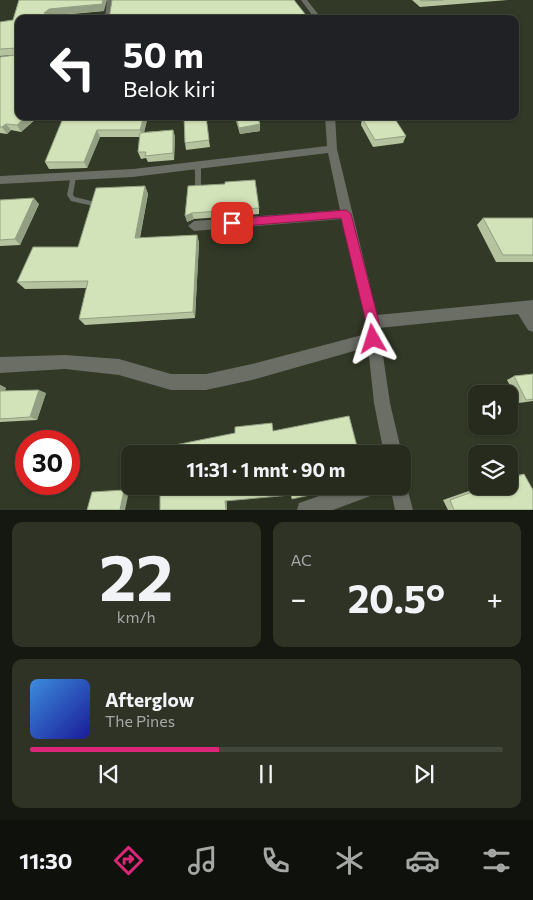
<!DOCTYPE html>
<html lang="id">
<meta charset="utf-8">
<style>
body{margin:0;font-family:Commissioner,sans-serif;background:#2e3326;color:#f1f3f6;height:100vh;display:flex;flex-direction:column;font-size:19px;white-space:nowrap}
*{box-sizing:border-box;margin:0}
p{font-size:16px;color:#a4a7a4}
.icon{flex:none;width:28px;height:28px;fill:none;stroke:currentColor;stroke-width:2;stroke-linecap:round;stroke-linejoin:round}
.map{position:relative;height:510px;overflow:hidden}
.panel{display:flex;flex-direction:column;gap:12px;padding:12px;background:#151810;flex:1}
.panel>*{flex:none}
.guide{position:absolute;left:15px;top:15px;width:504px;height:105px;border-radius:10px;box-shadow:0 1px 4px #0004,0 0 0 1px #42473b;background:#202124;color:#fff;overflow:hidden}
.fabs{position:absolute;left:468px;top:385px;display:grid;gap:10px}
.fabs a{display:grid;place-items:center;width:50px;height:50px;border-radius:10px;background:#262b1d;box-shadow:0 1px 4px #0004,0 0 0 1px #42473b;font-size:25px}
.speed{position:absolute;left:15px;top:430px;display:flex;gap:10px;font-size:25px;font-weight:700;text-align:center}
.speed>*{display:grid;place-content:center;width:65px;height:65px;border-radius:50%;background:#262b1d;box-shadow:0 1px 4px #0004,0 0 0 1px #42473b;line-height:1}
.speed .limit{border:8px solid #d22;background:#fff;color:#111}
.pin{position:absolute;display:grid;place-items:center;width:42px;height:42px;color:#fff;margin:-21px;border-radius:10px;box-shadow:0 2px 8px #0006}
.me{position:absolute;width:55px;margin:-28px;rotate:354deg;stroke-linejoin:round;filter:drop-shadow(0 0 4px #0008)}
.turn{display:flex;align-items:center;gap:18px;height:105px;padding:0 25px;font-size:22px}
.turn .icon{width:65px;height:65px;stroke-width:2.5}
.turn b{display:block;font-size:35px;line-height:42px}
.big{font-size:38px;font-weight:700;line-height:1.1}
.panel .card{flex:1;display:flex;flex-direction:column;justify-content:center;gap:8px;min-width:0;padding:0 18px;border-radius:10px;background:#2e3326}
.panel .dial{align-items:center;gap:0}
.dial b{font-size:65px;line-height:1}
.song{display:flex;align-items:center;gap:15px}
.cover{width:60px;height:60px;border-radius:8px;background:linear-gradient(135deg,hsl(210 70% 55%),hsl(240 70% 35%))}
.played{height:5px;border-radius:2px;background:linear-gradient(90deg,#db2777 40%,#42473b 40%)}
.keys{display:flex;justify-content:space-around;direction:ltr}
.heat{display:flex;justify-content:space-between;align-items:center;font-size:28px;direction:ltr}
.panel .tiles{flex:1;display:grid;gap:12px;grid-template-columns:1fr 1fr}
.card:last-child{grid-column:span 2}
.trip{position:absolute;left:121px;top:445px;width:290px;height:50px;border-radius:10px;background:#262b1d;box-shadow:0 1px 4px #0004,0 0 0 1px #42473b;font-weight:700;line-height:50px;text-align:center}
.tab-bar{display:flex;height:80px;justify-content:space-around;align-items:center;background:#0f110c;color:#a4a7a4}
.tab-bar .icon{width:35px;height:35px}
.tab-bar .current{color:#db2777}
.tab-bar b{font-size:22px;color:#f1f3f6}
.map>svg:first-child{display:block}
</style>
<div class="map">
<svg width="533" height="510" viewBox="0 0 533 510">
<rect width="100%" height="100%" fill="#323927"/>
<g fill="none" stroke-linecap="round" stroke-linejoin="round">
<!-- service -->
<path fill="#6a6e65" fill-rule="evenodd" d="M198,165L201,167V187L198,189L195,187V167Z
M71,175H73L76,177L73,195L75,197L95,202L96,204L95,206H93L71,201L67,195Z"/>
<!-- minor -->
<path fill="#6a6e65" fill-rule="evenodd" d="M107,0H113L111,19H49L52,17H105Z
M301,0H307L322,19H315Z
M325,116H335L337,149L377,315L533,300V332L528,330L518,314L379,328L390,403L402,454H384L374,403L368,347L252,380L206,390H171L119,375L65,369L0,373V357L65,355L119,359L171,374H206L252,364L366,334L367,327L342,219L194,231L188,226L194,221L340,210L328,153L133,177L0,184V176L133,169L327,146Z
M402,478L405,480L413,510H395L390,486H402Z
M348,486H384L381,492L333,510H297L299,503Z"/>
</g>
<!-- wall -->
<path fill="#b5c39f" d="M19,0L104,11L51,16L19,116L56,117L37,118L21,132L11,130L7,134L0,133V57L16,55L0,56V22L13,20Z
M412,0H508L420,7Z
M64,116H148L144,132L173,130L175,137L174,160L148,162L146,158L141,159L138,152L140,137H100L87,168L49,169L45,162Z
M184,116H309L308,120L258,119L260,124V131L240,134L236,121L206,120L210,147L186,150L185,143Z
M362,118L406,136L403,143L373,147L361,125Z
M145,186L148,194L140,238L197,235L199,243L195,318L85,325L79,319L87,288L25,289L17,282L78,247Z
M188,186L259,208V214L194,219L187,222Z
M0,200L39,204L20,245L0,246Z
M483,218H533V262H496L477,225Z
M533,374V401L519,403L507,380L514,376Z
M0,385L6,388L4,391L46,393L37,420L0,422Z
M524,474L533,510H448L443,500L483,486H509V477L515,475Z"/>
<!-- shaded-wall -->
<path fill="#939f82" d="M103,0H107L104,11L52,15L51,16L53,19H50L44,13L49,9Z
M27,116H36L37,118L21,132L17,125Z
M144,116H148L143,137L140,130Z
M6,124L11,130L7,134L2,127Z
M260,124V131L240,134L239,128Z
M97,130L100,137L87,168L84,162Z
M173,130L175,137L174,160L173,153Z
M145,186L148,194L138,246L135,238Z
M34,198L39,204L20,245L15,239Z
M192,213L194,219L187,222L185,216Z
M197,235L199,243L195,318L193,312Z
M0,385L6,388L3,395L0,393Z
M39,390L46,393L37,420L30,417Z
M124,490L129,491L125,510H120Z
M225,501H227V510H226Z"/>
<!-- building -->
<path fill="#d2e3b9" stroke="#939f82" d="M19,0H103L102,4L49,9L44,13L51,15L50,19H19V116H27L17,125L6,124L2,127H0V57L16,55L17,48L0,49V22L13,20Z
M112,0H294L309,19H109Z
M420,0H443L422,1Z
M64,116H144L140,130H97L84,162H45L61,123Z
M184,116H206L209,140L185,143Z
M236,116H257L260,124L239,128Z
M380,116H393L406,136L375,140L362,118Z
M173,130V153L145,156L146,152H138L140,133Z
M255,180L259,208L192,213L185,216L188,186L225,184V182Z
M145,186L135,238L197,235L193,312L79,319L88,281L17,282L33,247H78L96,188Z
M34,198L15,239L0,240V200Z
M483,218H533V255H503Z
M533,374V399L526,400L514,376Z
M39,390L30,417L0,419V391Z
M349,416L359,454H160V448L235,433V427L272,423L273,431Z
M524,474L533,490V510H454L450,500L489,486H509V479Z
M160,486H342L328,491L292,499L291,495L225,501L226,510H160Z
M124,490L120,510H87L92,492Z"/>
<!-- route -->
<path fill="#db2777" stroke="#8e194d" d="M346,210L351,214L379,322L380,339L378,343L373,345L368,343L366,322L341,218L232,227L227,223L232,219Z"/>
</svg>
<div class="fabs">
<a><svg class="icon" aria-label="sound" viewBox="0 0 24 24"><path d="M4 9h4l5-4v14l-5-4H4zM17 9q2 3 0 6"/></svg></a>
<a><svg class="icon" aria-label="layers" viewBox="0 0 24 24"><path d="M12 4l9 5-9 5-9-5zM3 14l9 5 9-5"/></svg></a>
</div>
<div class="speed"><div class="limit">30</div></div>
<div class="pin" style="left:232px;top:223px;background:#d93025"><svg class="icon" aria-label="arrive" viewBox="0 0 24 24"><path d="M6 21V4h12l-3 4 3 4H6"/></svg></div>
<svg class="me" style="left:373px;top:339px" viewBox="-20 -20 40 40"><path d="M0-17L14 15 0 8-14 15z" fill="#db2777" stroke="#fff" stroke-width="4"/></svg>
<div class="trip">11:31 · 1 mnt · 90 m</div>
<div class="guide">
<div class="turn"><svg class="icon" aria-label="left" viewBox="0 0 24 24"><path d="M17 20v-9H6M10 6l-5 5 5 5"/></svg><div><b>50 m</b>Belok kiri</div></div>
</div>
</div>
<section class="panel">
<div class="tiles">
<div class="card dial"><b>22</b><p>km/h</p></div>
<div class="card"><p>AC</p>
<div class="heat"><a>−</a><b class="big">20.5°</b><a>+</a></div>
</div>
<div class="card">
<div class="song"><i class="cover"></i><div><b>Afterglow</b><p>The Pines</p></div></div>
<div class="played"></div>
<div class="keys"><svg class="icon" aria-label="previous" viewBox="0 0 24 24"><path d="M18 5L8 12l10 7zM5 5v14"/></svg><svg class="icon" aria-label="pause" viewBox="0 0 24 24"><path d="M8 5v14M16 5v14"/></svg><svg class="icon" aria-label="next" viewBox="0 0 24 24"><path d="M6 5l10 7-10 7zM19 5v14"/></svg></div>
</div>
</div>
</section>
<nav class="tab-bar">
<b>11:30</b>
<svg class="icon current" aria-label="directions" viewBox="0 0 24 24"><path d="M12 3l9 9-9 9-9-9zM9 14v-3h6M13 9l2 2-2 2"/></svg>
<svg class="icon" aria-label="music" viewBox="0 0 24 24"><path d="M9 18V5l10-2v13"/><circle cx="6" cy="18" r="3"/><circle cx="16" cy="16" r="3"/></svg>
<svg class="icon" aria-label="phone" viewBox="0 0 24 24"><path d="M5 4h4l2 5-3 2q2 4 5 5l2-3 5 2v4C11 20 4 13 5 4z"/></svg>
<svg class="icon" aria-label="climate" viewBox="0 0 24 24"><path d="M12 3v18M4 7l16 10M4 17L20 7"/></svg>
<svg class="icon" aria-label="car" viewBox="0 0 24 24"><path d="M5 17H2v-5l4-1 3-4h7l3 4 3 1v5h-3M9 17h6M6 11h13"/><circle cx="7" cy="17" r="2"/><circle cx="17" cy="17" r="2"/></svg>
<svg class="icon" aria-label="filters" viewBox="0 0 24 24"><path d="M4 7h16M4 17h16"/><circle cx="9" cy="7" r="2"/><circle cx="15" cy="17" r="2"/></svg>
</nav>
